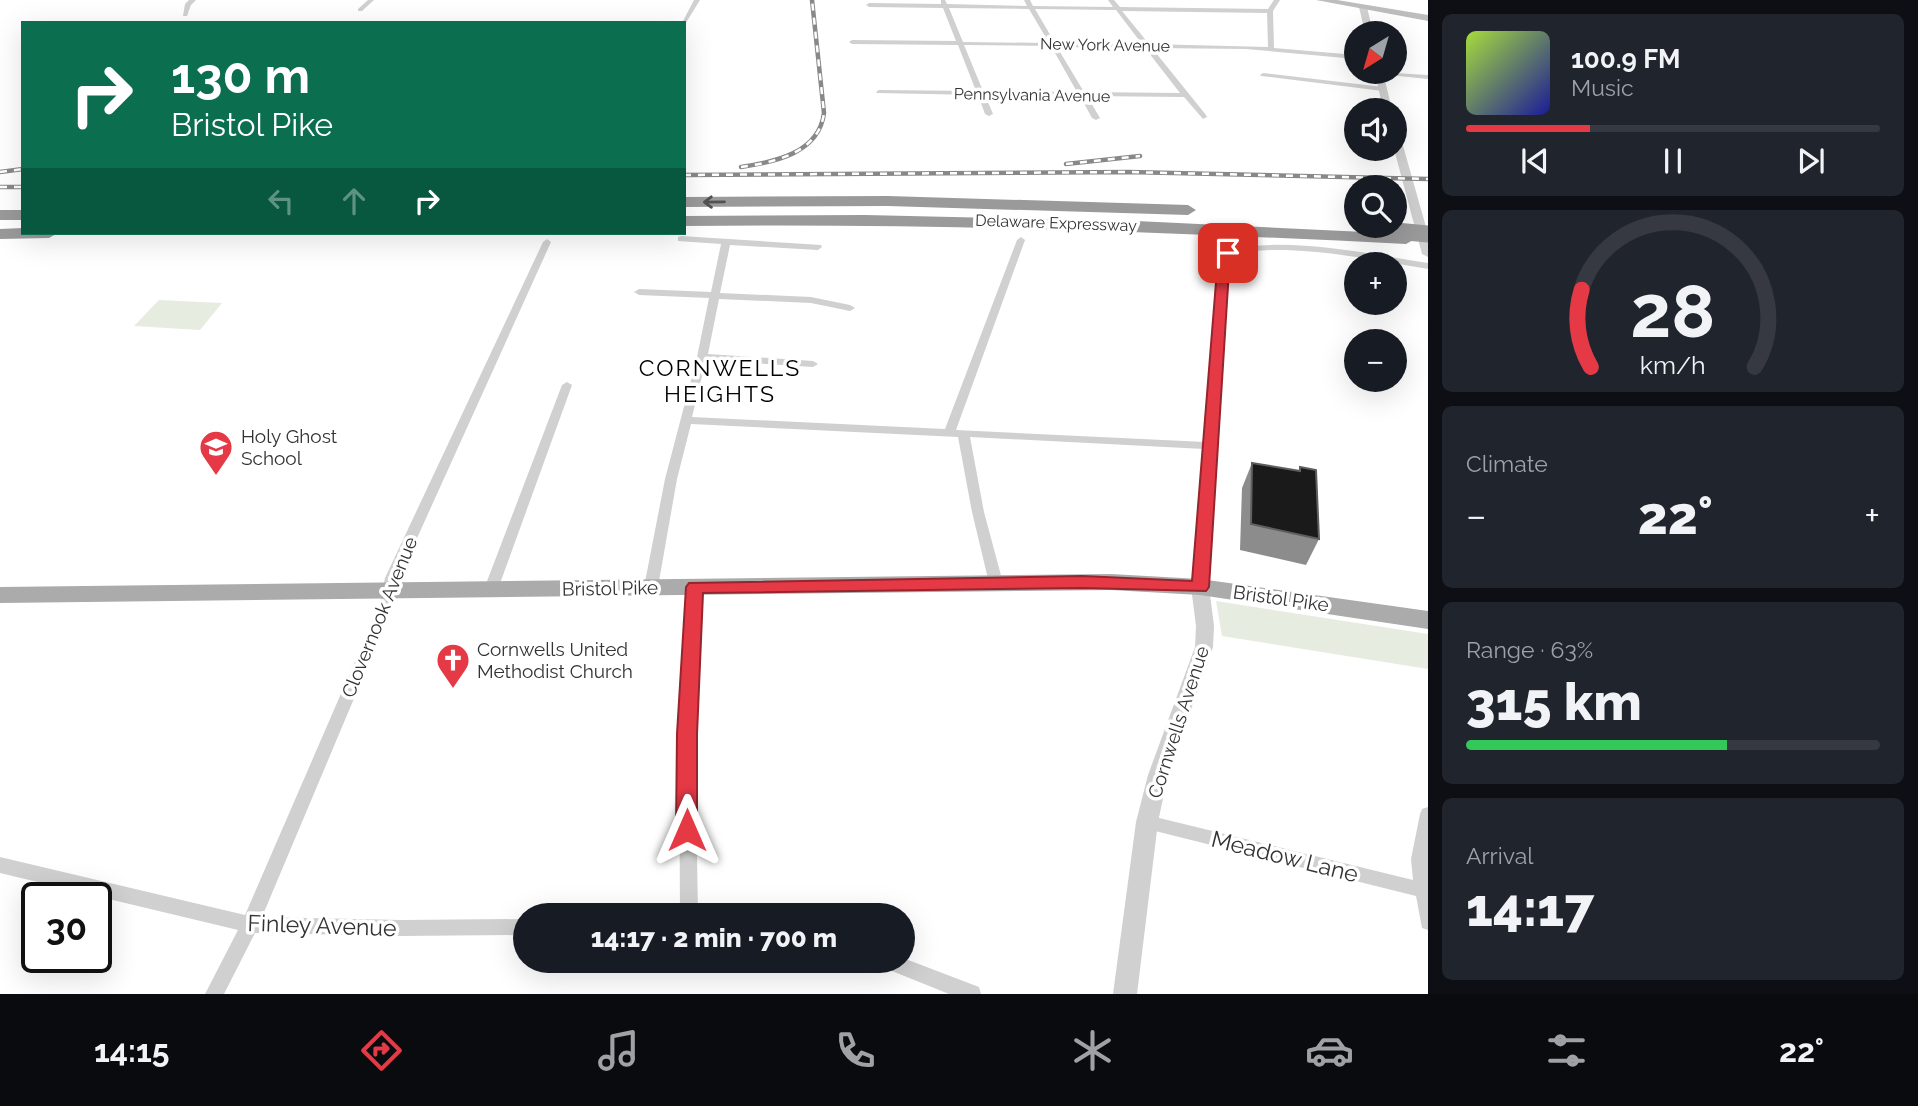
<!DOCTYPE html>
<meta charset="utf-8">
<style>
body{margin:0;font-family:Raleway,sans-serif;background:#20242c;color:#f1f3f6;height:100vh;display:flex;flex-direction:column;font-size:26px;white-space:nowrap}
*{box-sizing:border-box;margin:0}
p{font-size:23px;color:#9ea1a6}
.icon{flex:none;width:38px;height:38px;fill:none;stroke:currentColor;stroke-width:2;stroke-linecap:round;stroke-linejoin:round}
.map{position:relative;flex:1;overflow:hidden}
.drawer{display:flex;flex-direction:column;gap:14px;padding:14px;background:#0d0f14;width:490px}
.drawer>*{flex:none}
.hud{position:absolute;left:21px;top:21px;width:665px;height:214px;border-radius:0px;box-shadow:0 7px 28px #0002;background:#0b6e4f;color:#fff;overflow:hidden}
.needle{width:46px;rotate:217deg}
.controls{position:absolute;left:1344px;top:21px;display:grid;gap:14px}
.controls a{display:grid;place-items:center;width:63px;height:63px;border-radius:50%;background:#171b24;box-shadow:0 7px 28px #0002;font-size:35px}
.speed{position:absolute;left:21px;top:882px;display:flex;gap:14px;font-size:35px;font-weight:700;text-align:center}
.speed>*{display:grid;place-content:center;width:91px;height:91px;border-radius:50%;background:#171b24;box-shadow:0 7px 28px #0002;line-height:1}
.speed .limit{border:4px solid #111;border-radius:10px;background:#fff;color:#111}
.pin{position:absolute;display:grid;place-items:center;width:60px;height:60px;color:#fff;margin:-30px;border-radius:14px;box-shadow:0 4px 10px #0006}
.me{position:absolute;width:77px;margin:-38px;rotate:0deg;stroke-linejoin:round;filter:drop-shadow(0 0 5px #0008)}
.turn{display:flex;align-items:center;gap:24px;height:147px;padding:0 35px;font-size:32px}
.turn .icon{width:91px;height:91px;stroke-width:2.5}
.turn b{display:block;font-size:49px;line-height:60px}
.lanes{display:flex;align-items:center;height:66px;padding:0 35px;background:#0003;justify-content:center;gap:35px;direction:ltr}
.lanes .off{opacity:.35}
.big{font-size:52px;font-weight:800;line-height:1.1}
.drawer .card{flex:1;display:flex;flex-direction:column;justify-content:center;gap:10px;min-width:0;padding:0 24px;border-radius:10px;background:#20242c}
.drawer .dial{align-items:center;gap:0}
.dial svg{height:182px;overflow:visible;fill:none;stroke:#363941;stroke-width:7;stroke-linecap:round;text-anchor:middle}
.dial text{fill:#f1f3f6;stroke:none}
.song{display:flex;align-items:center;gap:21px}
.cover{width:84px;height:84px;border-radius:10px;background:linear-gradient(135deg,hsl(80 70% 55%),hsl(240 70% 35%))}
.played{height:7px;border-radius:4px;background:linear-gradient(90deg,#e63946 30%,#363941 30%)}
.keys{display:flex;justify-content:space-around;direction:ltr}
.heat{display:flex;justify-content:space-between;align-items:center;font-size:38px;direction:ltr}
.charge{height:10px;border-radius:5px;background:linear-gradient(90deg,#34c759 63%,#363941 0)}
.trip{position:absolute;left:513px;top:903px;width:402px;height:70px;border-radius:35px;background:#171b24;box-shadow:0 7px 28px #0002;font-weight:800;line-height:70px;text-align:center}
.dock{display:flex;height:112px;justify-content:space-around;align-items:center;background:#090b0e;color:#9ea1a6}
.dock .icon{width:49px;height:49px}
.dock .current{color:#e63946}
.dock b{font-size:32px;color:#f1f3f6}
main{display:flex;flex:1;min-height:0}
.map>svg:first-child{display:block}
</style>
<main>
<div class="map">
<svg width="1428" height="994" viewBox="0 0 1428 994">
<rect width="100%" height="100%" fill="#fff"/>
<!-- green -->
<path fill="#e6ecdf" d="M159,300L222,303L200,330L134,326Z
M1216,601L1428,634V669L1222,636Z"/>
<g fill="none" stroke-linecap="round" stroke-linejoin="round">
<!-- minor -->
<path fill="#d0d0d0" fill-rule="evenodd" d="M189,0H196L191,5L187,16H183L185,4Z
M368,0H374L362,11H358V9Z
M694,0H700L684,26V23H682Z
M941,0H945L947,4L1027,6L1024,0H1030L1033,6L1113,7L1108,0H1114L1120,7L1268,9L1274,0H1280L1273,11L1274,48L1356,55V59L1246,49L1152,48L1206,115L1207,117L1203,119L1184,97L1087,96L1100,118L1096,120L1092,118L1080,96L985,95L993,114L989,116L985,114L978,95L877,93L876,92L879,90L976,91L958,45L852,44L849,42L852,40L956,41L943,8L869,7L866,5L869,3L941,4ZM949,8L1029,9L1049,43L963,42ZM1035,9L1116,10L1142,44L1055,43ZM1122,11L1267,13L1268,47L1149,44ZM964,45L1051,46L1077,92L983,91ZM1057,47L1145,48L1180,93L1084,92Z
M1376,72L1428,75V79L1379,74Z
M1263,73L1383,87L1386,89L1383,91L1261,76L1260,75Z
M681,236L821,245L822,247L818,250L730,245L720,293L811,297L850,305L855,308L850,311L811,303L719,299L708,354L813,361L818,364L813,367L706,360L692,417L945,429L1017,240L1021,237L1025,240L956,430L1205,442L1218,269L1225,251C1284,235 1368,254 1428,263V269C1375,260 1282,241 1232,255L1228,269L1207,587L1205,590H1195L1193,587L1204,449L970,437L984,512L1003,583L1001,586H991L989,583L972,512L958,437L691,424L677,479L658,587L656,590H646L644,587L665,479L697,357L709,298L639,295L634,292L639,289L711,292L721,244L678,241V237Z
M547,239L551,242L399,578L393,606L262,917L402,920L525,919V935L402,936L255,933L224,994H205L238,930L0,873V857L245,915L379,606L385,578L543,242Z
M567,382L572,385L498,589L496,592H486L484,589L562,385Z
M695,582L700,584L702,587L695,734L698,915H680L679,734L688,587L690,584Z
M1428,807V930L1422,928L1416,896L1147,829L1141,827L1139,822L1141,817L1147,815L1413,880L1411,859L1420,814L1422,809Z
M903,958L979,987L981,994H949L882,967L879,961H903Z"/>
<!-- tertiary -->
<path fill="#d0d0d0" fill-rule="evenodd" d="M1363,5L1367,7L1373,33H1365L1359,7Z
M1375,72H1383L1392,110H1383Z
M1395,132L1400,135L1428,234V257L1422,254L1394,149Z
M1200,581L1206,583L1209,587L1214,626L1213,647L1168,775L1158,822L1137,994H1113L1136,822L1148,775L1195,647L1196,626L1191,587L1194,583Z"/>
<!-- secondary -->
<path fill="#bdbdbd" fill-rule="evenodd" d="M1316,0H1337L1428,15V21Z"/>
<!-- primary -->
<path fill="#ababab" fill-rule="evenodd" d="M1111,574L1200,579L1428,611V629L1200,595L1111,590L0,603V587Z"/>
<!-- motorway -->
<path fill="#9a9a9a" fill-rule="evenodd" d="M888,196L1188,205L1196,210L1188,215L888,206L684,207V197Z
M0,210H23V220H0Z
M865,215L1136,221L1406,234L1415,239L1406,244C1165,232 925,223 684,226V216Z
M23,228V233H58L49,238L0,239V229Z"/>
<defs>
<path id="rail" d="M1066,164L1140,156
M741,167C775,162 819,153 824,113L812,0
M0,172L23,169
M684,175L1129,172L1428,179
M0,187H23"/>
</defs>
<!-- rail casing -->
<use href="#rail" stroke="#888" stroke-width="4.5"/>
<!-- rail -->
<use href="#rail" stroke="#fff" stroke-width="2.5" stroke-dasharray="7" stroke-linecap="butt"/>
<!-- motorway-bridge -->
<path stroke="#9a9a9a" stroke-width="17" d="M1396,231L1428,234"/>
</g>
<!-- wall -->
<path fill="#8c8c8c" d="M1252,463L1299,471L1300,467L1319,539L1306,565L1240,550L1242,488Z"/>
<!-- building -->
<path fill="#1a1a1a" stroke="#5f5f5f" stroke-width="2" d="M1252,463L1300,471V467L1316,470L1319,539L1251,524Z"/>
<!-- one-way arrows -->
<defs><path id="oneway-shaft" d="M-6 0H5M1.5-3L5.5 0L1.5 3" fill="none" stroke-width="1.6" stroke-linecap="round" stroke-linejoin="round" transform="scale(1.75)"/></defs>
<use stroke="#525252" href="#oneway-shaft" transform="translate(714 202) rotate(179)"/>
<!-- route -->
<path fill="#e63946" stroke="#96252e" stroke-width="2" d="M1228,249L1234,253L1229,270L1209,587L1206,591L1082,588L703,593L697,734V830L694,836L687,839L679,836L676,830L677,734L686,587L689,583L1082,576L1192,581L1217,270L1222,253Z"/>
<!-- icons -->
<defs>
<symbol id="school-pin" viewBox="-11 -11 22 30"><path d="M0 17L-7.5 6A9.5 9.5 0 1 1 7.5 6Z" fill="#e63946" stroke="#fff"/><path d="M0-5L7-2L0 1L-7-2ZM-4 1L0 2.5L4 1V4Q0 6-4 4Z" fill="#fff"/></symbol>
<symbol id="church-pin" viewBox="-11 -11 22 30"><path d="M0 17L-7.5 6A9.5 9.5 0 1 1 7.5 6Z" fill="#e63946" stroke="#fff"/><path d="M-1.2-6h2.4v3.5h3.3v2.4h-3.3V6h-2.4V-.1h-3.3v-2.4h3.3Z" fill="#fff"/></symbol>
</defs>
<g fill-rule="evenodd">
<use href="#school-pin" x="197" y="428" width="38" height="52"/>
<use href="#church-pin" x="434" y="641" width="38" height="52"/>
</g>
<g text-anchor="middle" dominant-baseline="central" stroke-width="7" stroke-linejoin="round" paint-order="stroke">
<!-- far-street labels -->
<g font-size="16" fill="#333" stroke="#fff">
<text transform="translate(1105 45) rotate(1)">New York Avenue</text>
<text transform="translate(1032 95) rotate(1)">Pennsylvania Avenue</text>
<text transform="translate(1056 223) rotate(2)">Delaware Expressway</text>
</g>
<!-- poi labels -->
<g font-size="19" fill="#333" stroke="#fff" text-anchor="start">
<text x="241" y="436">Holy Ghost<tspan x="241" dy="22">School</tspan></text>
<text x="477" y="649">Cornwells United<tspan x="477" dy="22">Methodist Church</tspan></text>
</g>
<!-- street labels -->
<g font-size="19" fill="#333" stroke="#fff">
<text transform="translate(610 588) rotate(-1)">Bristol Pike</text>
<text transform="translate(1281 598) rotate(8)">Bristol Pike</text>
<text transform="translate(379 617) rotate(-68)">Clovernook Avenue</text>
<text transform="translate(1178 722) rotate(-72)">Cornwells Avenue</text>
</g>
<!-- quarter labels -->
<g font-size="23" letter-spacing="2" fill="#000" stroke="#fff">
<text x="720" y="367">CORNWELLS<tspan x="720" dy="26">HEIGHTS</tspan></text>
</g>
<!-- near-street labels -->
<g font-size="23" fill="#333" stroke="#fff">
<text transform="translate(1285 856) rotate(14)">Meadow Lane</text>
<text transform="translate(322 925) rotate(2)">Finley Avenue</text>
</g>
</g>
</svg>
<div class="controls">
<a><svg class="needle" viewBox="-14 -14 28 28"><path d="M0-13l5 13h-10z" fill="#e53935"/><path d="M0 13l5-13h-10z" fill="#9ea1a6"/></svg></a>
<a><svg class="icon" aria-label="sound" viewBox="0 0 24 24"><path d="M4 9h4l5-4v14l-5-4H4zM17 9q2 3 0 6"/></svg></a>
<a><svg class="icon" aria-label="search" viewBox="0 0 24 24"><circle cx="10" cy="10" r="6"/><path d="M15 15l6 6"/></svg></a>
<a>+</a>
<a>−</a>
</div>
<div class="speed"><div class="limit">30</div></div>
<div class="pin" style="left:1228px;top:253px;background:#d93025"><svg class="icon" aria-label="arrive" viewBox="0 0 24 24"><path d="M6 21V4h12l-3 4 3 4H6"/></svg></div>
<svg class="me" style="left:687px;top:830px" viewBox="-20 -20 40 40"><path d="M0-17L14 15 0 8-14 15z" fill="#e63946" stroke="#fff" stroke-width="4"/></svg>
<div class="trip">14:17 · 2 min · 700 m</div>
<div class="hud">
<div class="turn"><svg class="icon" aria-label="right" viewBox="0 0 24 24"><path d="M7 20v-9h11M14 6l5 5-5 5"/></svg><div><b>130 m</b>Bristol Pike</div></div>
<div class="lanes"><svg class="icon off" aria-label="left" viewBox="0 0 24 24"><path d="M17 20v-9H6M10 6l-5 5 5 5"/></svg><svg class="icon off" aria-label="ahead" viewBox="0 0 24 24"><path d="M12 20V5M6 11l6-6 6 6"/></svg><svg class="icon" aria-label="right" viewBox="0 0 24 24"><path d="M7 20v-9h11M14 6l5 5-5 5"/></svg></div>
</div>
</div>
<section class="drawer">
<div class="card">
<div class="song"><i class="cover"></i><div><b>100.9 FM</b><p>Music</p></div></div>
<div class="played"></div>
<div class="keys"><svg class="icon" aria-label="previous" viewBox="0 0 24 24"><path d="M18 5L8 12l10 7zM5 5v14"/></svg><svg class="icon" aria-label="pause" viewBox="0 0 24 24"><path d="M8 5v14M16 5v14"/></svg><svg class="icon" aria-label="next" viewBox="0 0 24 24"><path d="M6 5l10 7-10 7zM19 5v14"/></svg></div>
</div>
<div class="card dial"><svg viewBox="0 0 100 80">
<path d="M14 69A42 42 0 1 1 86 69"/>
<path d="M14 69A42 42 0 0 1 10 35" stroke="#e63946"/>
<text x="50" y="56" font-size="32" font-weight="700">28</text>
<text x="50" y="72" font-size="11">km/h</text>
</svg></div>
<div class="card"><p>Climate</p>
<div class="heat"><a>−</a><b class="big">22°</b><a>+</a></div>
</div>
<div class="card"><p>Range · 63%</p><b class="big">315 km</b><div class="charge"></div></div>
<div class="card"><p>Arrival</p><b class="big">14:17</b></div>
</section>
</main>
<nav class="dock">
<b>14:15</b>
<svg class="icon current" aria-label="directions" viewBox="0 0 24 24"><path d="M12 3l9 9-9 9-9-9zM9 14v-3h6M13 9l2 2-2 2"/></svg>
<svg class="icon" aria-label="music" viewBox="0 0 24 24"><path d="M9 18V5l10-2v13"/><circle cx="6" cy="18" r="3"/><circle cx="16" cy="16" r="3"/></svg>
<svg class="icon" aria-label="phone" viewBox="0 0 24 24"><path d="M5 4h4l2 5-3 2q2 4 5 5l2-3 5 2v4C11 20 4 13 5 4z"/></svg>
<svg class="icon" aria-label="climate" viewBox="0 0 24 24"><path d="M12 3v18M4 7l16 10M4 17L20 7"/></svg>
<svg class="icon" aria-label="car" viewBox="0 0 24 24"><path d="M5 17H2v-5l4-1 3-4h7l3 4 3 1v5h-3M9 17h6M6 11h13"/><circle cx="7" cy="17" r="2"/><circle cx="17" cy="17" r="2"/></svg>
<svg class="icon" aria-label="filters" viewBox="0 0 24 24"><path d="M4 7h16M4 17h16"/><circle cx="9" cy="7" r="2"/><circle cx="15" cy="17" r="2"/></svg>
<b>22°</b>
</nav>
